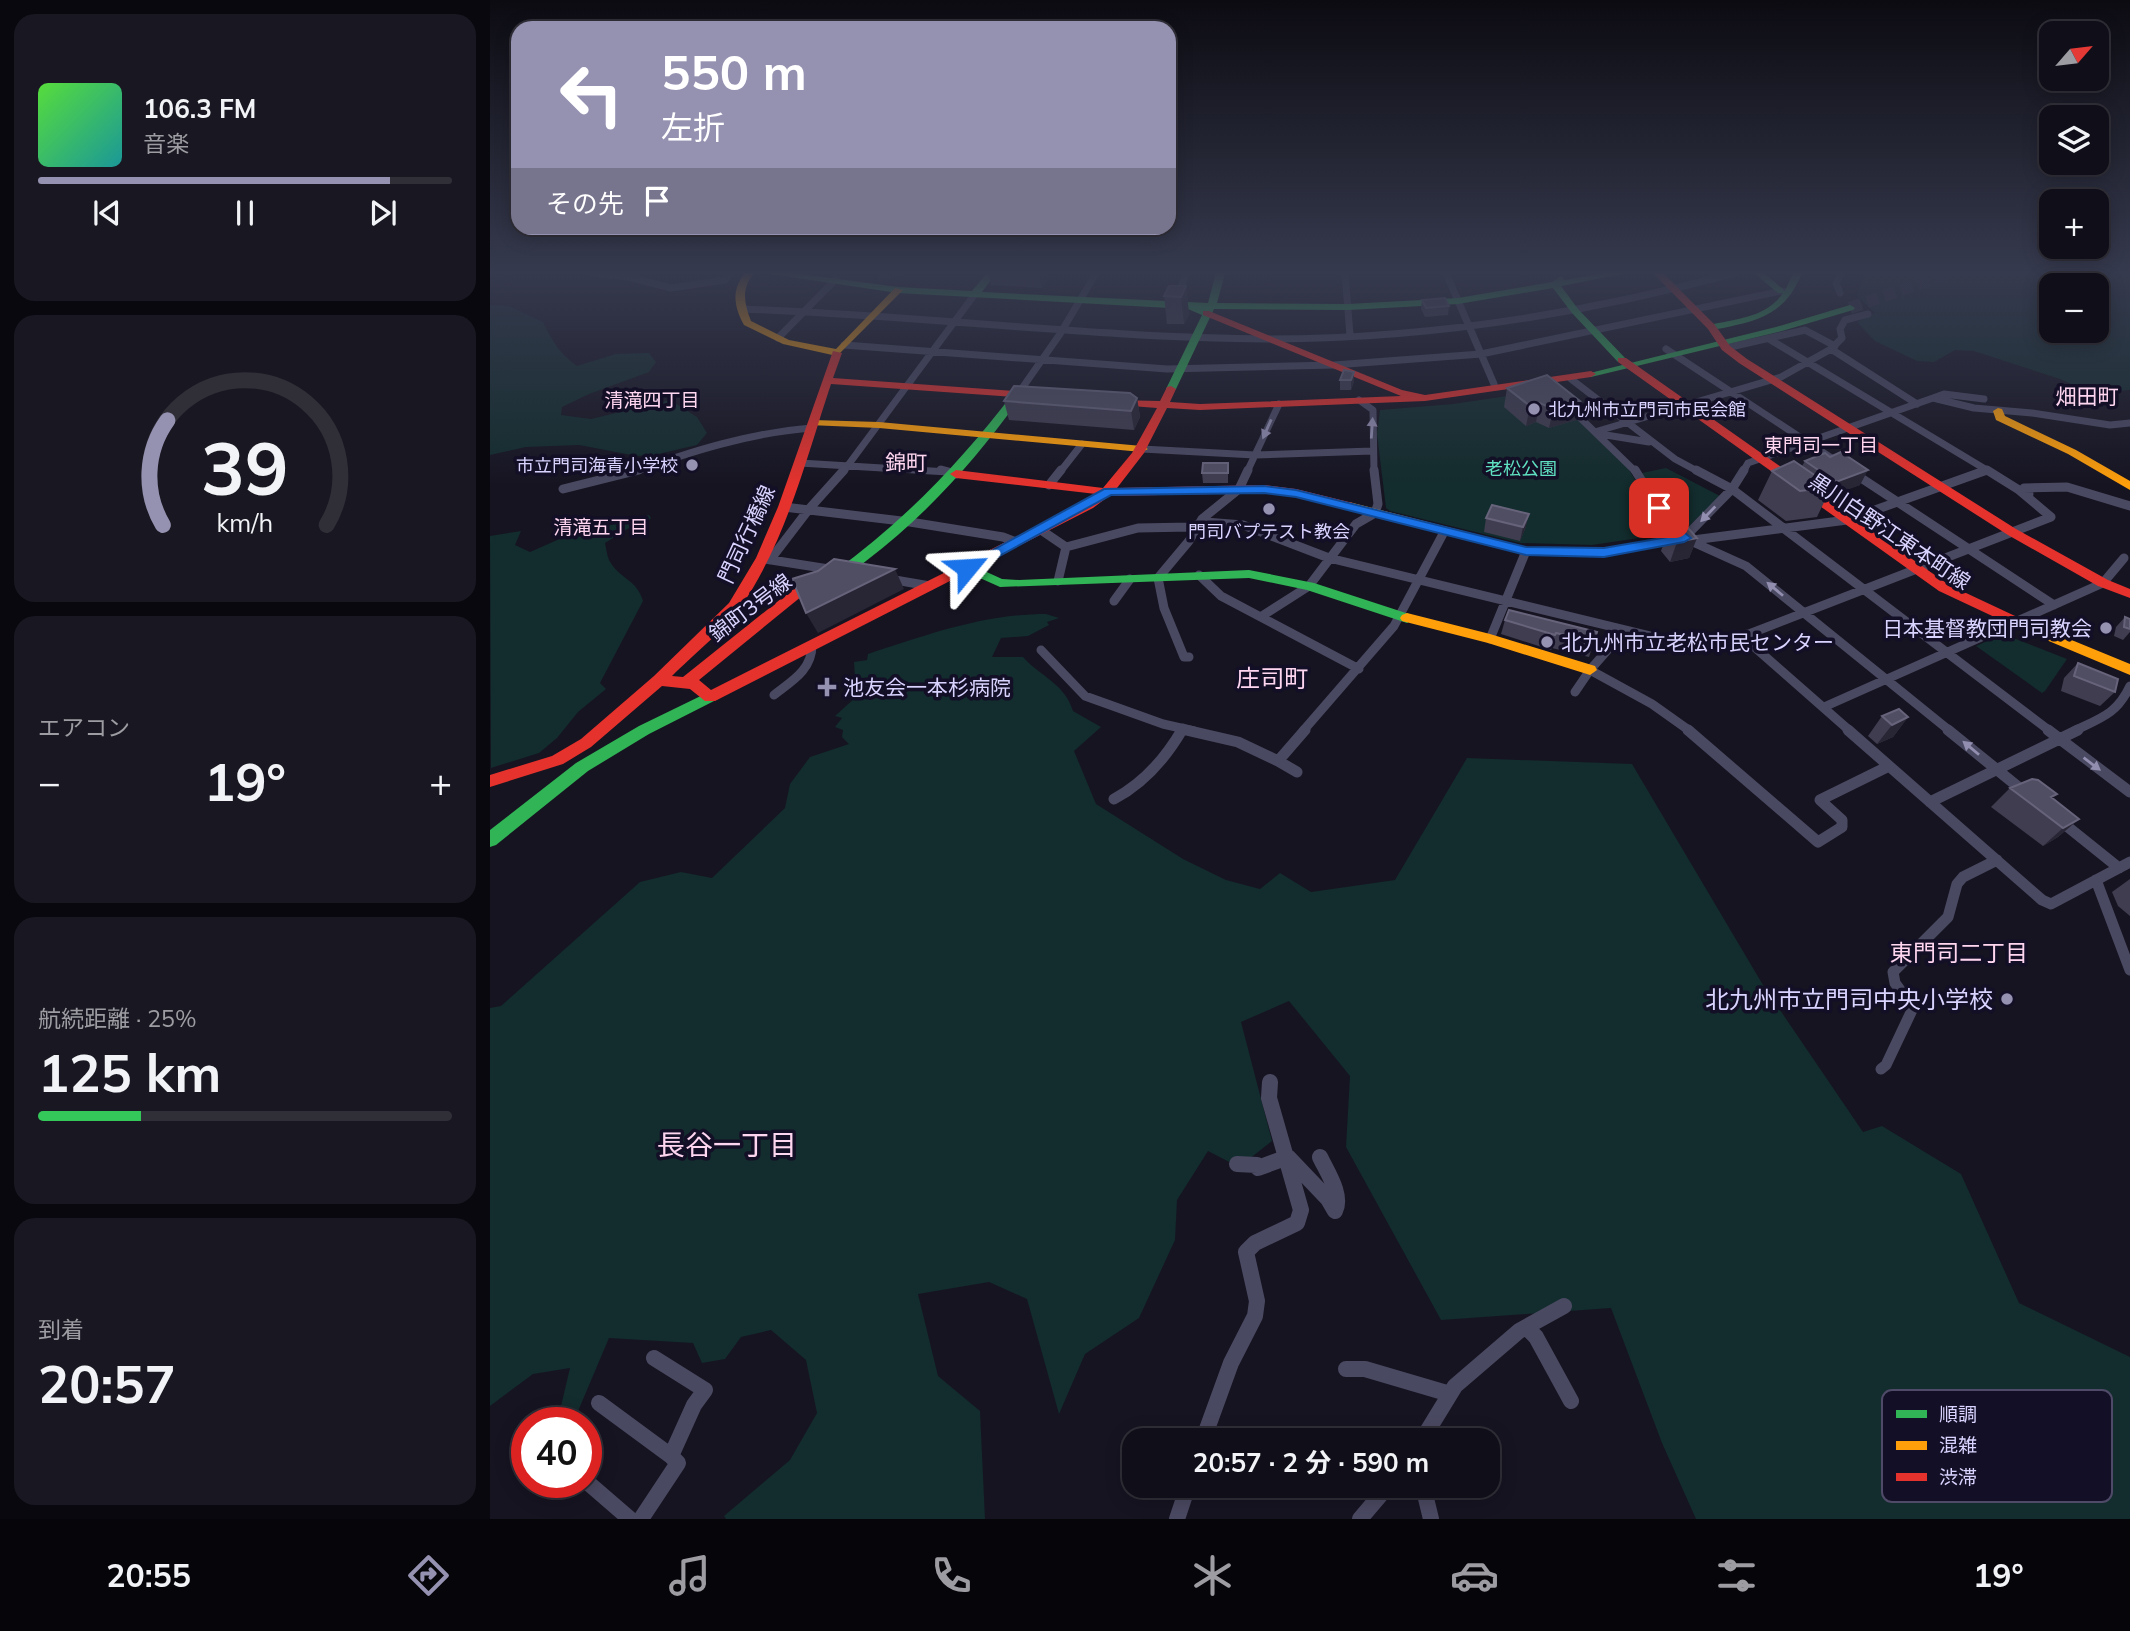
<!DOCTYPE html>
<html lang="ja">
<meta charset="utf-8">
<style>
body{margin:0;font-family:Mulish,"Noto Sans JP",sans-serif;background:#191822;color:#f1f3f6;height:100vh;display:flex;flex-direction:column;font-size:26px;white-space:nowrap}
*{box-sizing:border-box;margin:0}
p{font-size:23px;color:#9c9ca2}
.icon{flex:none;width:38px;height:38px;fill:none;stroke:currentColor;stroke-width:2;stroke-linecap:round;stroke-linejoin:round}
.map{position:relative;flex:1;overflow:hidden}
.sheet{display:flex;flex-direction:column;gap:14px;padding:14px;background:#09080e;width:490px}
.sheet>*{flex:none}
.guide{position:absolute;left:21px;top:21px;width:665px;height:214px;border-radius:21px;box-shadow:0 4px 18px #0003,0 0 0 2px #302f38;background:#9591b1;color:#fff;overflow:hidden}
.needle{width:46px;rotate:62deg}
.controls{position:absolute;left:1549px;top:21px;display:grid;gap:14px}
.controls a{display:grid;place-items:center;width:70px;height:70px;border-radius:14px;background:#100f19;box-shadow:0 4px 18px #0003,0 0 0 2px #302f38;font-size:35px}
.speed{position:absolute;left:21px;top:1407px;display:flex;gap:14px;font-size:35px;font-weight:700;text-align:center}
.speed>*{display:grid;place-content:center;width:91px;height:91px;border-radius:50%;background:#100f19;box-shadow:0 4px 18px #0003,0 0 0 2px #302f38;line-height:1}
.speed .limit{border:10px solid #d22;background:#fff;color:#111}
.pin{position:absolute;display:grid;place-items:center;width:60px;height:60px;color:#fff;margin:-30px;border-radius:14px;box-shadow:0 4px 10px #0006}
.me{position:absolute;width:77px;margin:-38px;rotate:63deg;stroke-linejoin:round;filter:drop-shadow(0 0 5px #0008)}
.turn{display:flex;align-items:center;gap:24px;height:147px;padding:0 35px;font-size:32px}
.turn .icon{width:91px;height:91px;stroke-width:2.5}
.turn b{display:block;font-size:49px;line-height:60px}
.then{display:flex;align-items:center;height:66px;padding:0 35px;background:#0003;gap:14px;font-size:26px}
.big{font-size:52px;font-weight:700;line-height:1.1}
.sheet .tile{flex:1;display:flex;flex-direction:column;justify-content:center;gap:10px;min-width:0;padding:0 24px;border-radius:21px;background:#191822}
.sheet .dial{align-items:center;gap:0}
.dial svg{height:182px;overflow:visible;fill:none;stroke:#302f38;stroke-width:7;stroke-linecap:round;text-anchor:middle}
.dial text{fill:#f1f3f6;stroke:none}
.song{display:flex;align-items:center;gap:21px}
.cover{width:84px;height:84px;border-radius:10px;background:linear-gradient(135deg,hsl(110 70% 55%),hsl(180 70% 35%))}
.played{height:7px;border-radius:4px;background:linear-gradient(90deg,#9591b1 85%,#302f38 85%)}
.keys{display:flex;justify-content:space-around;direction:ltr}
.heat{display:flex;justify-content:space-between;align-items:center;font-size:38px;direction:ltr}
.charge{height:10px;border-radius:5px;background:linear-gradient(90deg,#34c759 25%,#302f38 0)}
.trip{position:absolute;left:632px;top:1428px;width:378px;height:70px;border-radius:21px;background:#100f19;box-shadow:0 4px 18px #0003,0 0 0 2px #302f38;font-weight:700;line-height:70px;text-align:center}
.tab-bar{display:flex;height:112px;justify-content:space-around;align-items:center;background:#06060a;color:#9c9ca2}
.tab-bar .icon{width:49px;height:49px}
.tab-bar .on{color:#9591b1}
.tab-bar b{font-size:32px;color:#f1f3f6}
main{display:flex;flex:1;min-height:0}
.map>svg:first-child{display:block}
</style>
<main>
<section class="sheet">
<div class="tile">
<div class="song"><i class="cover"></i><div><b>106.3 FM</b><p>音楽</p></div></div>
<div class="played"></div>
<div class="keys"><svg class="icon" aria-label="previous" viewBox="0 0 24 24"><path d="M18 5L8 12l10 7zM5 5v14"/></svg><svg class="icon" aria-label="pause" viewBox="0 0 24 24"><path d="M8 5v14M16 5v14"/></svg><svg class="icon" aria-label="next" viewBox="0 0 24 24"><path d="M6 5l10 7-10 7zM19 5v14"/></svg></div>
</div>
<div class="tile dial"><svg viewBox="0 0 100 80">
<path d="M14 69A42 42 0 1 1 86 69"/>
<path d="M14 69A42 42 0 0 1 16 23" stroke="#9591b1"/>
<text x="50" y="56" font-size="32" font-weight="700">39</text>
<text x="50" y="72" font-size="11">km/h</text>
</svg></div>
<div class="tile"><p>エアコン</p>
<div class="heat"><a>−</a><b class="big">19°</b><a>+</a></div>
</div>
<div class="tile"><p>航続距離 · 25%</p><b class="big">125 km</b><div class="charge"></div></div>
<div class="tile"><p>到着</p><b class="big">20:57</b></div>
</section>
<div class="map">
<svg width="1640" height="1519" viewBox="0 0 1640 1519">
<rect width="100%" height="100%" fill="#161421"/>
<!-- green -->
<path fill="#132c2d" fill-rule="evenodd" d="M1375,273H1640V390L1601,393L1570,379L1484,351L1465,350L1444,362L1427,361L1385,341L1367,322L1385,313L1367,296ZM1561,285H1606V331H1561Z
M0,305L19,306L53,322C63,342 69,353 87,366L126,354L159,353L166,362L159,372L99,394L72,407L71,415L101,419L180,400L207,417L217,433L207,445L164,455L147,456L89,445L36,447L0,455Z
M1051,391L1105,433L1137,466L1176,534L1102,545L1030,543L900,511L896,508L887,434L890,410L963,404Z
M1176,468L1230,496L1198,527C1179,529 1161,487 1152,473Z
M159,515L161,518L146,530L139,528L115,543C116,548 117,555 119,560C129,579 147,579 153,601L110,683L116,689L88,712L67,738L49,753L1,768L0,536L31,531L25,545L40,552L74,537Z
M556,614L569,618L557,622L559,625L538,636L511,638L502,657H533C550,676 575,684 583,711L611,727L584,751L606,804L693,859L736,880L770,889L790,873L821,892L905,880L977,758L1142,764L1273,985L1373,1132L1392,1126L1471,1174L1529,1303L1640,1357V1519H1206L1172,1443L1121,1308L951,1320L856,1147L860,1076L799,1001L751,1022L782,1141L749,1167L718,1151L687,1200L685,1240L649,1318L595,1354L569,1414L537,1299L499,1282L428,1294L448,1376L490,1411L495,1519H236L234,1516L300,1460L327,1413L316,1360L281,1330L251,1337L235,1359L212,1363L203,1343L119,1338L83,1423H67L80,1368L43,1374L0,1406V1008L11,1006L150,882L191,872L222,878L295,808L300,784L320,757L359,744L352,737L353,730L345,727L352,718L345,716L367,696L354,687L365,677L364,662L377,660L378,654C437,635 493,614 556,614Z
M1513,634L1577,659L1555,691L1552,693L1486,646Z"/>
<g fill="none" stroke-linecap="round" stroke-linejoin="round">
<!-- highway-tunnel -->
<path stroke="#333142" stroke-width="12" stroke-dasharray="12 6" stroke-linecap="butt" d="M1360,308L1460,273"/>
<!-- street-far3 -->
<path stroke="#4a4962" stroke-width="7" d="M104,273L139,277L181,288L235,280L240,273
M855,273L860,335
M956,273L1004,384
M1350,293L1346,283L1351,273
M688,297L696,273
M252,309C428,315 604,338 780,339C938,339 1093,314 1245,273
M288,338L346,279
M1279,339L1500,472
M354,345L677,369L844,365L991,354L1291,291L1298,292
M1236,348L1315,330L1345,346
M1176,349L1346,461
M1341,349L1427,404
M1081,379L1185,459L1209,472
M528,394L570,334L606,273
M1443,398L1454,394L1494,399
M869,400L883,410L884,472
M1078,406L1146,472
M1108,431L1291,377L1341,349L1352,338L1350,329L1355,320L1378,314
M1110,434L1159,442
M652,449L765,455L882,451
M310,463L458,472
M144,472C202,451 260,433 321,428
M353,472L485,294
M570,472L592,444
M757,472L789,404
M1253,472L1258,463L1443,398L1484,408L1542,413L1620,425L1640,423
M1492,472L1497,470"/>
<!-- street-far2 -->
<path stroke="#4a4962" stroke-width="9" d="M451,470L466,474
M1145,470L1182,529L1194,538L1256,566L1460,731
M1206,470L1242,489L1560,731
M1362,472L1564,605
M559,485L571,470
M73,489L149,470
M1539,494L1534,488L1577,487L1640,506
M294,507L420,522L513,537L526,542
M551,530L576,547L568,581
M1194,538L1242,489L1254,470
M1203,540L1357,520L1497,470
M576,547L648,528L700,527L715,522L753,525L839,558L1173,639L1221,641L1259,634L1561,517L1529,490L1497,470
M275,559L345,570
M280,560L319,509L354,470
M709,575L731,596L869,669
M399,579L440,586
M624,601L640,579
M772,616L819,586L866,524L885,513L888,504L884,470
M1253,637L1360,731
M1000,639L1036,551
M551,650L595,696L673,724L704,731
M699,657H694L674,608L668,578L699,541L712,519L749,489L758,470
M1100,670L1162,704L1200,731
M1085,692L1100,670L1135,630
M284,695C302,681 322,670 322,645
M1334,707L1613,583L1634,558
M691,731L693,728
M813,731L904,626L954,532
M1584,731C1611,718 1627,714 1640,686"/>
<!-- street-far1 -->
<path stroke="#4a4962" stroke-width="11" d="M696,730L748,742L788,761
M1198,730L1328,842L1352,827V820L1330,800L1399,766
M1358,730L1552,900L1561,904L1640,862
M1458,730L1537,794
M1558,730L1640,792
M807,772L788,761L815,730
M624,799C654,783 675,759 692,730
M1440,802L1588,730
M1568,819L1629,868
M1606,880L1640,970
M1391,1069L1396,1065L1423,1008L1405,983L1403,972L1458,917L1467,884L1473,877L1507,860"/>
<!-- street -->
<path stroke="#4a4962" stroke-width="16" d="M747,1164L767,1165L768,1168L798,1157L838,1199L845,1211C853,1195 837,1172 830,1157
M1037,1328L1046,1337L1081,1401
M856,1369H875L960,1394
M109,1403L181,1456
M713,1440L741,1363L765,1316L767,1301L756,1252L765,1243L807,1223L811,1210L779,1098L780,1082
M932,1440L965,1386L1029,1331L1074,1306
M96,1481L140,1519
M933,1486L941,1519
M151,1519L188,1463L181,1456L204,1405L215,1390L164,1358
M687,1519L698,1486
M870,1519L898,1486"/>
<!-- fast -->
<path fill="#30b455" fill-rule="evenodd" d="M274,273H302L408,287L482,291L497,273H506L492,292L718,303L726,273H735L727,303L858,304L968,298L1062,282L1071,276L1075,280L1115,273H1137L1071,286L1088,309L1137,360L1128,362L1082,313L1063,288L968,304L858,310L724,309L686,389L681,392L676,389L712,315L698,309L408,293Z
M1264,273H1274L1295,291L1303,273H1312C1299,305 1280,318 1246,325C1237,327 1228,330 1219,329V325C1245,319 1276,318 1293,293H1288Z
M1360,305L1365,308L1363,310L1292,331L1101,377L1096,374L1286,327Z
M524,392L533,394C489,456 437,515 376,561C367,568 356,581 344,578V572C414,521 472,461 524,392Z
M477,563L512,579L529,580L759,570L824,583L922,615L924,618L917,623L817,590L759,578L510,587L472,570L470,567Z
M223,690L228,691L230,695L228,699L159,734L98,771L6,845L0,847V830L86,763L149,726Z"/>
<!-- slow -->
<path fill="#ff9f0a" fill-rule="evenodd" d="M255,273H264C251,289 254,303 261,321L299,340L346,349L405,288L413,290L347,356L293,344L254,325C244,307 241,290 255,273Z
M1508,408L1512,409L1515,416L1586,450L1640,481V490L1578,454L1506,420L1503,411Z
M323,420L389,422L652,446L658,449L652,452L389,428L319,425V421Z
M859,502L1036,547L1114,548L1194,534L1200,538L1194,542L1114,556L1036,555L855,509V503Z
M917,613L1000,634L1105,666L1107,670L1100,675L998,643L912,621L910,618L912,615Z
M1535,621L1640,664V675L1530,629L1528,626Z"/>
<!-- jam -->
<path fill="#e5322d" fill-rule="evenodd" d="M1163,273H1173L1225,325L1240,346L1257,359L1526,529L1618,580L1640,589V598L1608,586L1518,535L1249,363L1232,350L1218,329Z
M713,311H719L912,390L935,395L1101,371L1106,374L1101,377L935,401L710,410L677,408L654,453L627,488L774,485L806,489L863,503L865,506L859,510L806,497L774,493L619,496L603,508L225,701H215L200,689L172,686L101,747L73,764L0,787V775L62,756L91,739L164,676L239,603L266,558L288,507L343,351L352,353L343,378L539,392L544,395L539,398L341,384C316,459 296,542 250,608C233,631 203,655 182,676L193,677L302,590L326,583L333,587L331,590L312,596L209,680L221,690L595,502L606,494L466,478L460,474L466,470L613,488L642,453L667,408L628,405L624,404V400L670,401L677,387L681,386L686,389L680,402L710,404L911,396L713,315Z
M1128,358H1136L1459,585L1540,623L1542,626L1540,629H1530L1449,591L1128,362Z"/>
</g>
<!-- wall -->
<path fill="#403d50" d="M498,273H561L552,288L501,285Z
M696,286L699,314L694,324H677L674,296Z
M932,300L959,306L958,315L935,317L931,309Z
M864,372V381L861,390H850V380Z
M1057,375L1086,420L1059,428L1046,422L1036,426L1014,407L1017,388Z
M647,398L650,417L644,430L519,420L514,401Z
M1315,461L1370,485L1337,496L1327,517L1296,521L1268,500L1282,471L1312,466Z
M738,463V483H713L712,473Z
M1039,514L1035,529L1030,541L994,532L996,518Z
M1178,531L1207,538L1199,558L1180,562L1171,551Z
M1635,617L1640,619V632L1633,640L1624,636L1626,627Z
M1015,620L1107,632L1099,657L1062,648L1061,650L1011,634Z
M1588,663L1625,692L1610,706L1571,691L1574,678Z
M1392,716L1418,717L1403,737L1387,744L1378,736Z
M1520,788L1562,799L1589,819L1568,837L1553,846L1501,807Z
M1640,879V916L1628,906L1622,892Z"/>
<!-- shaded-wall -->
<path fill="#282635" d="M387,273H426L389,281Z
M548,273H561L552,288Z
M696,286L699,314L694,324L691,297Z
M864,372V381L861,390V380Z
M647,398L650,417L644,430L641,411Z
M1090,401L1086,420L1059,428L1063,409Z
M1050,403L1046,422L1036,426L1040,406Z
M1378,470L1370,485L1338,497L1346,482Z
M1039,514L1035,529L1030,541L1033,527Z
M1207,538L1199,558L1180,562L1187,542Z
M405,569L414,589L328,633L316,613Z
M1418,717L1403,737L1387,744L1402,725Z
M1589,819L1568,837L1553,846L1573,828Z"/>
<!-- building -->
<path fill="#504e63" stroke="#66637b" stroke-width="2" d="M679,286H696L691,297L674,296Z
M955,298L959,306L936,308L932,300Z
M854,370L864,372L861,380H850Z
M1057,375L1090,401L1063,409L1050,403L1040,406L1017,388Z
M524,386L640,393L647,398L641,411L514,401Z
M1351,452L1378,470L1346,482L1315,461L1335,453L1340,457Z
M1304,461L1342,487L1310,491L1282,471Z
M713,463H738V473H712Z
M1002,505L1039,514L1033,527L996,518Z
M1198,528L1207,538L1187,542L1178,531Z
M344,559L405,569L316,613L302,579L328,571Z
M1019,610L1107,632L1104,642L1066,633L1065,635L1015,620Z
M1635,617L1640,619V629L1634,627Z
M1588,663L1628,679L1625,692L1584,676Z
M1409,709L1418,717L1402,725L1392,716Z
M1542,779L1548,780L1567,794L1561,797L1589,819L1573,828L1520,788Z"/>
<!-- one-way arrows -->
<defs><path id="oneway-solid" d="M-6-.8H1V-3.2L6.5 0L1 3.2V.8H-6Z" transform="scale(1.75)"/></defs>
<g fill="#928eb0">
<use href="#oneway-solid" transform="translate(882 428) rotate(-86)"/>
<use href="#oneway-solid" transform="translate(777 429) rotate(114)"/>
<use href="#oneway-solid" transform="translate(1218 514) rotate(134)"/>
<use href="#oneway-solid" transform="translate(1285 589) rotate(-140)"/>
<use href="#oneway-solid" transform="translate(1481 748) rotate(-140)"/>
<use href="#oneway-solid" transform="translate(1602 764) rotate(37)"/>
</g>
<!-- sky -->
<linearGradient id="sky" x2="0" y2="1"><stop stop-color="#0c0b12"/><stop offset="0.56" stop-color="#363a4e"/><stop offset="1" stop-color="#363a4e" stop-opacity="0"/></linearGradient>
<rect width="1640" height="486" fill="url(#sky)"/>
<!-- route -->
<path fill="#1a73e8" stroke="#114b97" stroke-width="2" d="M774,486L806,490L1036,547L1114,548L1184,536L1177,531L1163,508L1169,504L1173,505L1187,526L1201,538L1194,542L1114,557L1036,555L806,497L774,493L621,495L482,571L477,572L470,568L614,489Z"/>
<!-- markers -->
<g fill="#9591b1" stroke="#130f26" stroke-width="2.5">
<circle cx="1044" cy="409" r="7"/>
<circle cx="202" cy="465" r="7"/>
<circle cx="779" cy="509" r="7"/>
<circle cx="1616" cy="628" r="7"/>
<circle cx="1057" cy="642" r="7"/>
<path d="M333.5 676.5h7v7h7v7h-7v7h-7v-7h-7v-7h7z"/>
<circle cx="1517" cy="999" r="7"/>
</g>
<g text-anchor="middle" dominant-baseline="central" stroke-width="7" stroke-linejoin="round" paint-order="stroke">
<!-- far-poi labels -->
<g font-size="18" fill="#d9d4ff" stroke="#130f26" text-anchor="start">
<text x="1058" y="409">北九州市立門司市民会館</text>
<text x="188" y="465" text-anchor="end">市立門司海青小学校</text>
<text x="779" y="531" text-anchor="middle">門司バプテスト教会</text>
</g>
<!-- far-park labels -->
<g font-size="18" fill="#5fe0c0" stroke="#130f26">
<text x="1031" y="468">老松公園</text>
</g>
<!-- far-neighbourhood labels -->
<g font-size="19" fill="#ffd6f0" stroke="#130f26">
<text x="162" y="400">清滝四丁目</text>
<text x="1331" y="445">東門司一丁目</text>
<text x="111" y="527">清滝五丁目</text>
</g>
<!-- far-quarter labels -->
<g font-size="21" fill="#ffd6f0" stroke="#130f26">
<text x="1597" y="396">畑田町</text>
<text x="416" y="462">錦町</text>
</g>
<!-- street labels -->
<g font-size="21" fill="#d9d4ff" stroke="#130f26">
<text transform="translate(1400 531) rotate(34)">黒川白野江東本町線</text>
<text transform="translate(256 534) rotate(-65)">門司行橋線</text>
<text transform="translate(260 607) rotate(-37)">錦町3号線</text>
</g>
<!-- poi labels -->
<g font-size="21" fill="#d9d4ff" stroke="#130f26" text-anchor="start">
<text x="1602" y="628" text-anchor="end">日本基督教団門司教会</text>
<text x="1071" y="642">北九州市立老松市民センター</text>
<text x="353" y="687">池友会一本杉病院</text>
</g>
<!-- neighbourhood labels -->
<g font-size="23" fill="#ffd6f0" stroke="#130f26">
<text x="1469" y="952">東門司二丁目</text>
</g>
<!-- quarter labels -->
<g font-size="24" fill="#ffd6f0" stroke="#130f26">
<text x="782" y="678">庄司町</text>
</g>
<!-- near-poi labels -->
<g font-size="24" fill="#d9d4ff" stroke="#130f26" text-anchor="end">
<text x="1503" y="999">北九州市立門司中央小学校</text>
</g>
<!-- near-neighbourhood labels -->
<g font-size="28" fill="#ffd6f0" stroke="#130f26">
<text x="237" y="1144">長谷一丁目</text>
</g>
</g>
<!-- legend -->
<rect x="1392" y="1390" width="230" height="112" rx="10" fill="#130f26" stroke="#4e4a67" stroke-width="2"/>
<rect x="1406" y="1410" width="31" height="8" fill="#30b455"/>
<rect x="1406" y="1441" width="31" height="9" fill="#ff9f0a"/>
<rect x="1406" y="1473" width="31" height="8" fill="#e5322d"/>
<g font-size="19" fill="#d9d4ff">
<text x="1449" y="1421">順調</text>
<text x="1449" y="1452">混雑</text>
<text x="1449" y="1484">渋滞</text>
</g>
</svg>
<div class="controls">
<a><svg class="needle" viewBox="-14 -14 28 28"><path d="M0-13l5 13h-10z" fill="#e53935"/><path d="M0 13l5-13h-10z" fill="#9c9ca2"/></svg></a>
<a><svg class="icon" aria-label="layers" viewBox="0 0 24 24"><path d="M12 4l9 5-9 5-9-5zM3 14l9 5 9-5"/></svg></a>
<a>+</a>
<a>−</a>
</div>
<div class="speed"><div class="limit">40</div></div>
<div class="pin" style="left:1169px;top:508px;background:#d93025"><svg class="icon" aria-label="arrive" viewBox="0 0 24 24"><path d="M6 21V4h12l-3 4 3 4H6"/></svg></div>
<svg class="me" style="left:477px;top:568px" viewBox="-20 -20 40 40"><path d="M0-17L14 15 0 8-14 15z" fill="#1a73e8" stroke="#fff" stroke-width="4"/></svg>
<div class="trip">20:57 · 2 分 · 590 m</div>
<div class="guide">
<div class="turn"><svg class="icon" aria-label="left" viewBox="0 0 24 24"><path d="M17 20v-9H6M10 6l-5 5 5 5"/></svg><div><b>550 m</b>左折</div></div>
<div class="then">その先<svg class="icon" aria-label="arrive" viewBox="0 0 24 24"><path d="M6 21V4h12l-3 4 3 4H6"/></svg></div>
</div>
</div>
</main>
<nav class="tab-bar">
<b>20:55</b>
<svg class="icon on" aria-label="directions" viewBox="0 0 24 24"><path d="M12 3l9 9-9 9-9-9zM9 14v-3h6M13 9l2 2-2 2"/></svg>
<svg class="icon" aria-label="music" viewBox="0 0 24 24"><path d="M9 18V5l10-2v13"/><circle cx="6" cy="18" r="3"/><circle cx="16" cy="16" r="3"/></svg>
<svg class="icon" aria-label="phone" viewBox="0 0 24 24"><path d="M5 4h4l2 5-3 2q2 4 5 5l2-3 5 2v4C11 20 4 13 5 4z"/></svg>
<svg class="icon" aria-label="climate" viewBox="0 0 24 24"><path d="M12 3v18M4 7l16 10M4 17L20 7"/></svg>
<svg class="icon" aria-label="car" viewBox="0 0 24 24"><path d="M5 17H2v-5l4-1 3-4h7l3 4 3 1v5h-3M9 17h6M6 11h13"/><circle cx="7" cy="17" r="2"/><circle cx="17" cy="17" r="2"/></svg>
<svg class="icon" aria-label="filters" viewBox="0 0 24 24"><path d="M4 7h16M4 17h16"/><circle cx="9" cy="7" r="2"/><circle cx="15" cy="17" r="2"/></svg>
<b>19°</b>
</nav>
